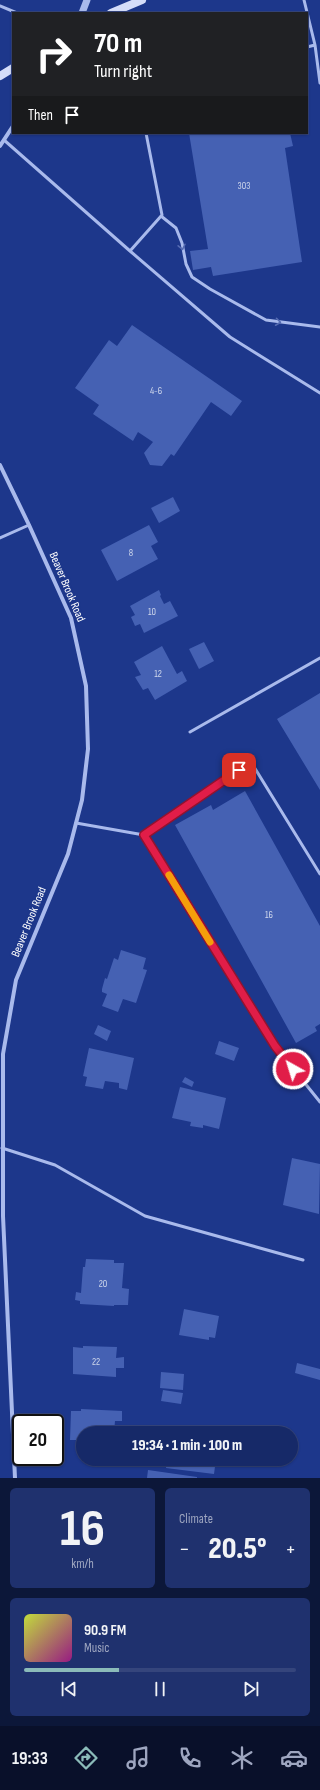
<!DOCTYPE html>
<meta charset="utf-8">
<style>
body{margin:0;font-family:"Sofia Sans Condensed",sans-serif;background:#1f316e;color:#f1f3f6;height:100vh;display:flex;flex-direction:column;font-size:15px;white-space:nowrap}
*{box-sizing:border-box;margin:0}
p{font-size:13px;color:#9ea6c0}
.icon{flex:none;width:22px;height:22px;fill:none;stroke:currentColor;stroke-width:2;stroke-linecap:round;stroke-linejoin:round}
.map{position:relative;height:1478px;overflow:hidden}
.sheet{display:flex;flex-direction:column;gap:10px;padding:10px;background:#0c1739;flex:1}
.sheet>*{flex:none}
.guide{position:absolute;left:12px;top:12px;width:296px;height:122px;border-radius:0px;box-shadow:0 1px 3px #0004,0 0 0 1px #35457c;background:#202124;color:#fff;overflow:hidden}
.speed{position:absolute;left:12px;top:1414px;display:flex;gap:8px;font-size:20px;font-weight:700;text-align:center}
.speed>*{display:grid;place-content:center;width:52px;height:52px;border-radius:50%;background:#162968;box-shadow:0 1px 3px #0004,0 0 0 1px #35457c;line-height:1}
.speed .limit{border:2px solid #111;border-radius:6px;background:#fff;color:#111}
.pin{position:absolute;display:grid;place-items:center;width:34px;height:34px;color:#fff;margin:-17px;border-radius:8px;box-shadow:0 2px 6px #0006}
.me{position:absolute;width:44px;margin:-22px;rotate:321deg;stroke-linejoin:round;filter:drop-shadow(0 0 3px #0008)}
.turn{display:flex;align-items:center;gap:14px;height:84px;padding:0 16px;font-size:18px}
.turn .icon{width:52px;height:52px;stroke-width:2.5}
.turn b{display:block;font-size:28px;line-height:34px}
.then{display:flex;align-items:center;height:38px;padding:0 16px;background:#0003;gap:8px;font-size:15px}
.big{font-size:30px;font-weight:800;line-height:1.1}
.sheet .widget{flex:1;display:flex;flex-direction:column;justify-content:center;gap:6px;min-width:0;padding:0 14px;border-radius:6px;background:#1f316e}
.sheet .dial{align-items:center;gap:0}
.dial b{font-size:52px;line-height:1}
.song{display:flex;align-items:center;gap:12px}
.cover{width:48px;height:48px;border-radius:6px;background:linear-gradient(135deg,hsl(70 70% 55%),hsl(310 70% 35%))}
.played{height:4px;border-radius:2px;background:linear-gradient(90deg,#8bbbb9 35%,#35457c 35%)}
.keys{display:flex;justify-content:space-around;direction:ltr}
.heat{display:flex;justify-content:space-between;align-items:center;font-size:22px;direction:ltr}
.sheet .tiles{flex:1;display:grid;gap:10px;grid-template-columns:1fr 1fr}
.widget:last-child{grid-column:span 2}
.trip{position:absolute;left:76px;top:1426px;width:222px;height:40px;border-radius:20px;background:#162968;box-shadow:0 1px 3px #0004,0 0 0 1px #35457c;font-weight:800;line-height:40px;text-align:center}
.tab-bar{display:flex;height:64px;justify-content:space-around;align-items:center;background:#09102a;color:#9ea6c0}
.tab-bar .icon{width:28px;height:28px}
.tab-bar .selected{color:#8bbbb9}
.tab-bar b{font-size:18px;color:#f1f3f6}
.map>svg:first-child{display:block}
</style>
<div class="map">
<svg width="320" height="1478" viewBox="0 0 320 1478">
<rect width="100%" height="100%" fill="#1d378b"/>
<!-- building -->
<path fill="#4561b3" d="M189,133H290L293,146L285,148L302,262L213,276L211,267L193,270L190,251L208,249Z
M132,325L242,401L231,416L211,402L174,456L171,454L162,466L150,465L144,453L153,442L138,432L133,441L93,414L99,405L75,388L109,340L117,346Z
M173,497L180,511L159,523L151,508Z
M149,525L158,542L151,546L158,559L117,581L101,550Z
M159,590L161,595L160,596L164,604L170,601L178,616L144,633L140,624L135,626L131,617L135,615L130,606Z
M204,642L214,661L199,669L189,649Z
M162,646L177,674L182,671L187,681L155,700L148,688L143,690L135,677L141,675L134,662Z
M320,693V790L277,719Z
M245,791L320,926V1024L315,1027L317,1031L296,1043L175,825L211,805L213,810Z
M121,950L146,958L143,969L147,970L136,1003L123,999L118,1012L102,1006L107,994L102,992V989L105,978L107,979L114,958L118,960Z
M98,1025L111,1031L107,1041L94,1034Z
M219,1041L239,1048L234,1061L215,1054Z
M89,1048L134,1058L127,1090L119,1088V1083L105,1081L103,1089L85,1086L87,1077L83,1076Z
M185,1077L194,1082L192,1087L182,1082Z
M180,1087L226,1098L219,1129L203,1125V1128L190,1126L191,1122L172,1118Z
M292,1158L320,1164L319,1214L283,1205Z
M86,1259L114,1260V1263H124L122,1288L129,1289L128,1305H114V1306L80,1304V1301L75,1300L76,1292L81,1293L83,1267H85Z
M184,1309L219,1316L215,1338L209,1337V1340L179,1335Z
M83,1346L117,1347L116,1358L124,1357V1368H116V1377L73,1374V1347L83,1348Z
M297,1363L320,1369V1380L295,1373Z
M161,1372L184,1374L183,1390L160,1388Z
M163,1390L183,1393L181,1404L161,1401Z
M81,1409L122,1411V1421H115L114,1433H83V1442H80V1440H70L71,1411H81Z
M167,1459H216L214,1474L166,1468Z
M148,1470L197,1477V1478H147Z"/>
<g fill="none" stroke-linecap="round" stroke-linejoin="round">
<!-- service -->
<path stroke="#a9baec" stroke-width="3" d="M304,0L315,45L320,83
M0,6L17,13
M307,47L315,45
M4,140L130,251L230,337L320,393
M161,216L176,228L182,243L186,264L192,277L210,289L266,320L320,327
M130,251L162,215L146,133
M0,538L29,525
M190,732L320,658
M76,823L144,835L251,762L320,874
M144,835L275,1046L320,1102
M2,1148L55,1165L145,1216L303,1260"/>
<!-- minor -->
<path stroke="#a9baec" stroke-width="4" d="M0,146L13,126
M0,465L29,525L71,618L86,686L88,749L82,800L68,854L16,980L3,1054V1216L15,1478"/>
<!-- tertiary -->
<path stroke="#a9baec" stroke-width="7" d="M82,13L87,0"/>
<!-- secondary -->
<path stroke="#d5ddf9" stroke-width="8" d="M111,13L142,0
M0,76L13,68"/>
</g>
<!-- one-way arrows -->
<defs><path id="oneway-chevron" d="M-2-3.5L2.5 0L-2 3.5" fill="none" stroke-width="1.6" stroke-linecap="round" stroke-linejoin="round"/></defs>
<g stroke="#556bb2">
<use href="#oneway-chevron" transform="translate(182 247) rotate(77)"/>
<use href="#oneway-chevron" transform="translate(278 322) rotate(7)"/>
</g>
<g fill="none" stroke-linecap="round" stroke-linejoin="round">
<defs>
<path id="route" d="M239,770L144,835L275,1046L293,1069"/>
</defs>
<!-- route casing -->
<use href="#route" stroke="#92132f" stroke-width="10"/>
<!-- route -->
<use href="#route" stroke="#e11d48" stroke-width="7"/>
<!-- slow -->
<path stroke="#f59e0b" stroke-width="7" d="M169,875L210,942"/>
</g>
<g text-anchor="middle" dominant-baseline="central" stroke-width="4" stroke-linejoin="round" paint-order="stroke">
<!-- number labels -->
<g font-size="10" fill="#d0d8ec">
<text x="244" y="186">303</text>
<text x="156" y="391">4-6</text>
<text x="131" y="553">8</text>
<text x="152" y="612">10</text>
<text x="158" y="674">12</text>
<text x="269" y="915">16</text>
<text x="103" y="1284">20</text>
<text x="96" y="1362">22</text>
</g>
<!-- street labels -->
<g font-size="12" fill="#fff" stroke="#1d378b">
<text transform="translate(67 587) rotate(67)">Beaver Brook Road</text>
<text transform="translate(29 922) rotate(-68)">Beaver Brook Road</text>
</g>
</g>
</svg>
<div class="speed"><div class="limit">20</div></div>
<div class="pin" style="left:239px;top:770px;background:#d93025"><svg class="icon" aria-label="arrive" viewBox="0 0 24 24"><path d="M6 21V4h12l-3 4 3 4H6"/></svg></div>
<svg class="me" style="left:293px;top:1069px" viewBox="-20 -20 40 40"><circle r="17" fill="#e11d48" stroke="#fff" stroke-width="3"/><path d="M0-11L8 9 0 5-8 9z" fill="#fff"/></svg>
<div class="trip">19:34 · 1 min · 100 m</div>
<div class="guide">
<div class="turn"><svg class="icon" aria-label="right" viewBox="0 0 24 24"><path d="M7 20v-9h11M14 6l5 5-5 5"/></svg><div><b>70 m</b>Turn right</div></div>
<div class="then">Then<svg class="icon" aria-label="arrive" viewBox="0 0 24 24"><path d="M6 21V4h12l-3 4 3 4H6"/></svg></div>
</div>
</div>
<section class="sheet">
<div class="tiles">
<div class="widget dial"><b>16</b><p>km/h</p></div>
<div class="widget"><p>Climate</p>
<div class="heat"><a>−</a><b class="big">20.5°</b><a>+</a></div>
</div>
<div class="widget">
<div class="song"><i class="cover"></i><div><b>90.9 FM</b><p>Music</p></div></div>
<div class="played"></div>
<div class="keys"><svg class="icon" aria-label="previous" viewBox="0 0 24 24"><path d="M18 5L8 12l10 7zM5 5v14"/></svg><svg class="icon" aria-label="pause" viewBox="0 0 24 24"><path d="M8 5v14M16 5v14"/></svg><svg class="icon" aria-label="next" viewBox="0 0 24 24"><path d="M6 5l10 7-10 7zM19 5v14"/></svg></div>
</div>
</div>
</section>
<nav class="tab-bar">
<b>19:33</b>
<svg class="icon selected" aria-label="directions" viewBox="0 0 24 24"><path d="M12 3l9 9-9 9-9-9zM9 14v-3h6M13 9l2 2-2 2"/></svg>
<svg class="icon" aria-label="music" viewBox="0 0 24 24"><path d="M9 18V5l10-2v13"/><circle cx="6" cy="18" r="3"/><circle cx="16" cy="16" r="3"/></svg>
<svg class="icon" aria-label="phone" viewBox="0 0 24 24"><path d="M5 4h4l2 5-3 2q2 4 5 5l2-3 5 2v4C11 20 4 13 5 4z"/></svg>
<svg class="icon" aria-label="climate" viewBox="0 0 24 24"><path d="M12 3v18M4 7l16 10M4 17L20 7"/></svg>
<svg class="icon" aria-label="car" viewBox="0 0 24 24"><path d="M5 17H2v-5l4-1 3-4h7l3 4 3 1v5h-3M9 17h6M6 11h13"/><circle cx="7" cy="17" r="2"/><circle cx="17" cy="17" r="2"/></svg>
</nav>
